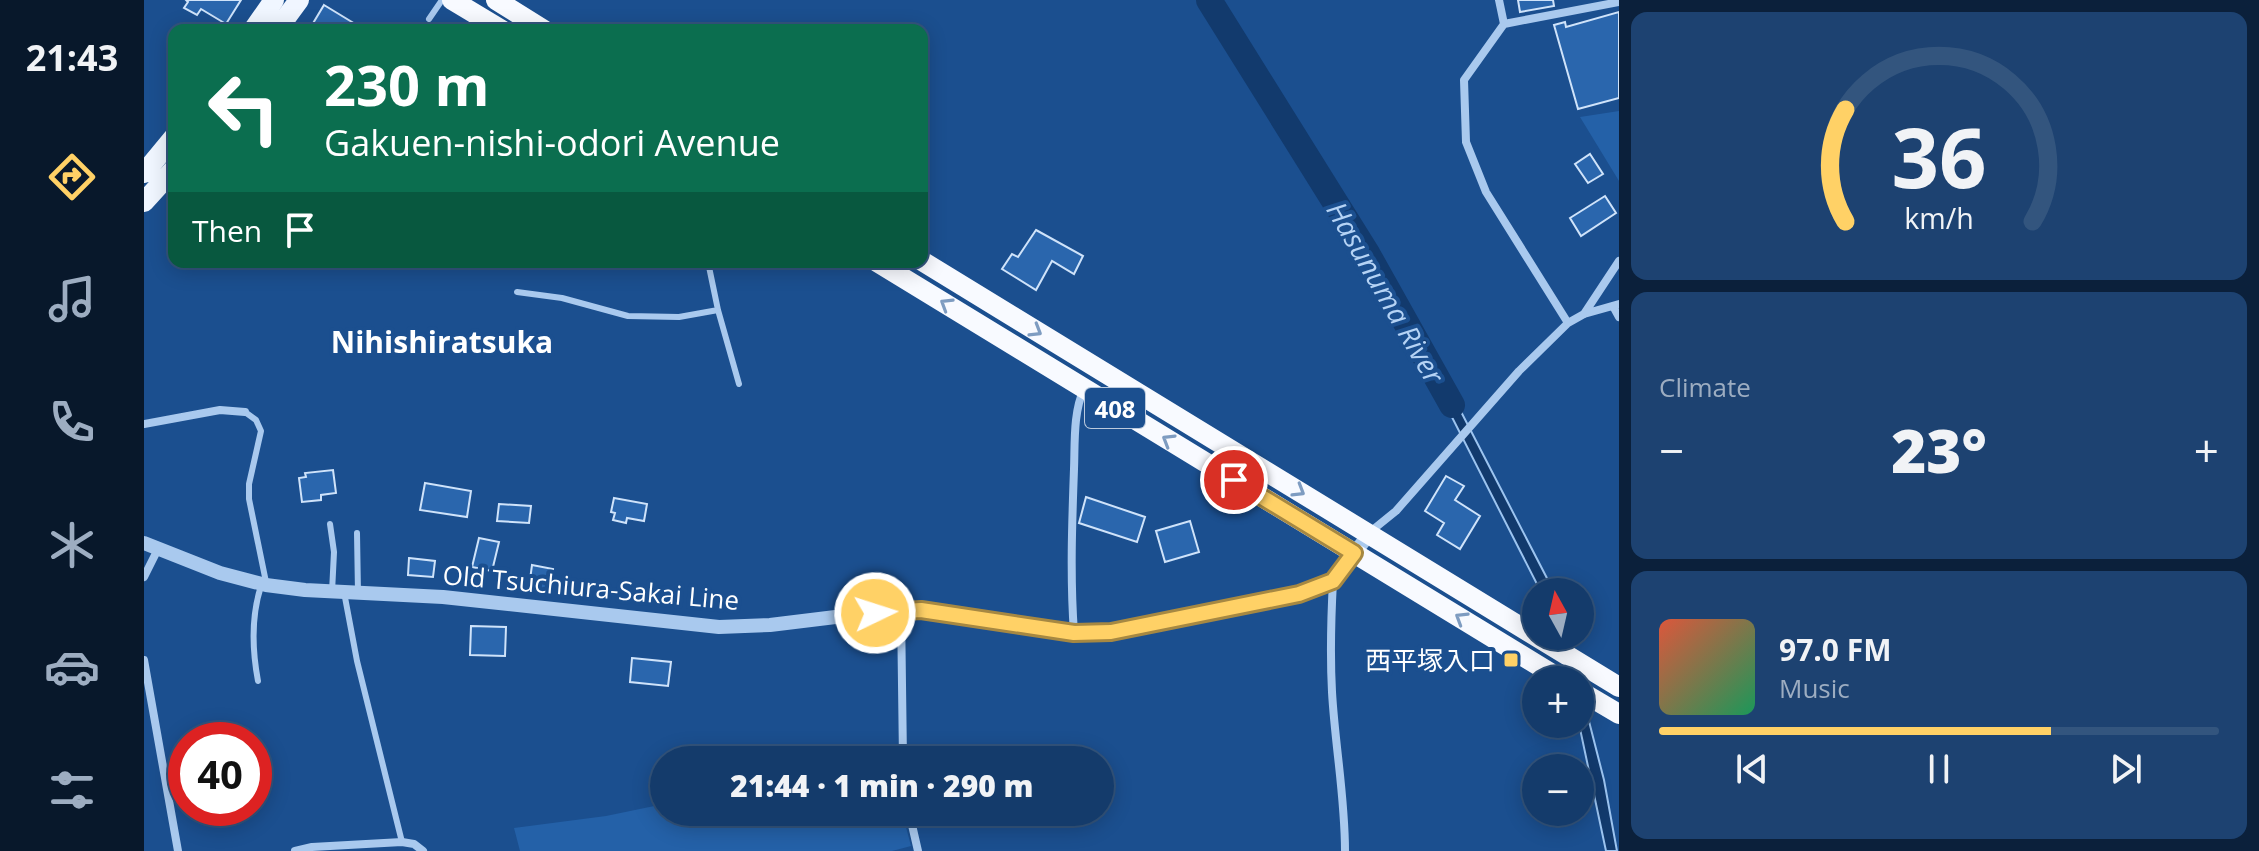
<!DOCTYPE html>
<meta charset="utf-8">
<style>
body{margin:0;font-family:"Open Sans","Noto Sans JP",sans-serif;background:#1d4271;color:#f1f3f6;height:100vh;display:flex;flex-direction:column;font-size:30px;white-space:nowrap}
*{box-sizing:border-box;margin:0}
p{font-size:26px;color:#9dadc1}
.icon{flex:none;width:44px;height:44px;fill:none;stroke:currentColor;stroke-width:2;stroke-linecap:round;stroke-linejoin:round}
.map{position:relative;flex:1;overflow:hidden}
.drawer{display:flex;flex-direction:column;gap:12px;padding:12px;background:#0b203b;width:640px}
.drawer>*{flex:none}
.banner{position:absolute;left:24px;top:24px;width:760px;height:244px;border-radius:16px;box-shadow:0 4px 20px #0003,0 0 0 2px #33557e;background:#0b6e4f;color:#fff;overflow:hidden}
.needle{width:52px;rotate:352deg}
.fabs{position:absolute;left:1378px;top:578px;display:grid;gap:16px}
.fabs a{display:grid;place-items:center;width:72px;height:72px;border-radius:50%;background:#143b6b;box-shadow:0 4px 20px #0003,0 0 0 2px #33557e;font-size:40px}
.speed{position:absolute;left:24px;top:722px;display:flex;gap:16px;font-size:40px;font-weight:700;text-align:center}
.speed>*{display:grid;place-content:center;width:104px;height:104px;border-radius:50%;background:#143b6b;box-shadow:0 4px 20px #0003,0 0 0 2px #33557e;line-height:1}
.speed .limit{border:12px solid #d22;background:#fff;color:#111}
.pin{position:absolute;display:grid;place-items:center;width:68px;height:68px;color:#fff;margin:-34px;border:4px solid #fff;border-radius:50%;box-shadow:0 2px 8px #0007}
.me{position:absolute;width:88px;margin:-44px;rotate:86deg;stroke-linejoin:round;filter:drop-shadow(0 0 6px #0008)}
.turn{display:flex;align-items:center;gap:28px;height:168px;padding:0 24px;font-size:36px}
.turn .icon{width:104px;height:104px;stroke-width:2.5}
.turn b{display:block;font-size:56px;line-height:68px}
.then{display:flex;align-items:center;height:76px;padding:0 24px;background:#0003;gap:16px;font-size:30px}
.big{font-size:60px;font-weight:800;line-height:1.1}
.drawer .tile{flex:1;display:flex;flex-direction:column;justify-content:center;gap:12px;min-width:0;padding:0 28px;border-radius:16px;background:#1d4271}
.drawer .dial{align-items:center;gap:0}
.dial svg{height:208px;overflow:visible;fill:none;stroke:#33557e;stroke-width:7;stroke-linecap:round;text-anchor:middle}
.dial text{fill:#f1f3f6;stroke:none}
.song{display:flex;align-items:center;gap:24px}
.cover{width:96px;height:96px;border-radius:12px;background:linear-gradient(135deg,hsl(10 70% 55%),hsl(150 70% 35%))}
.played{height:8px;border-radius:4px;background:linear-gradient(90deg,#ffd166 70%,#33557e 70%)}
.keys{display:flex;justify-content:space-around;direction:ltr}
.heat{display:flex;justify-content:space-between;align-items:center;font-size:44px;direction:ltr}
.trip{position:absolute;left:506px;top:746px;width:464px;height:80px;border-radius:40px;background:#143b6b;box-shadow:0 4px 20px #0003,0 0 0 2px #33557e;font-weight:800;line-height:80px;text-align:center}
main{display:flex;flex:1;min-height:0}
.menu{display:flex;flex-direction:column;width:144px;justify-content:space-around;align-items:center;background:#08182b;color:#9dadc1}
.menu .icon{width:56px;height:56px}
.menu .on{color:#ffd166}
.menu b{font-size:36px;color:#f1f3f6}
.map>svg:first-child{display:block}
</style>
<main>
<nav class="menu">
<b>21:43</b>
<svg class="icon on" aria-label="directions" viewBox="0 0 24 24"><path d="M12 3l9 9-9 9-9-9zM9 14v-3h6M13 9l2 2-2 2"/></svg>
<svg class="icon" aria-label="music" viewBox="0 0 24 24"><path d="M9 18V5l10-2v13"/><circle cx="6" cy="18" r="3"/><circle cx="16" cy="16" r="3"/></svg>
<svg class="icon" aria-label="phone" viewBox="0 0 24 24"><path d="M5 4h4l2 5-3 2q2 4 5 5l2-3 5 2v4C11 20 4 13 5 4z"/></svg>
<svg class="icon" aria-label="climate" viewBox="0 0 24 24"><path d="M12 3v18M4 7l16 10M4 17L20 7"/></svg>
<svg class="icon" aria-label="car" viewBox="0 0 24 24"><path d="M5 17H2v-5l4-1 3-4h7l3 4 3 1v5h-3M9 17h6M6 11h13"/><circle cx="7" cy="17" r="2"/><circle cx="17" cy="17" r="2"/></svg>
<svg class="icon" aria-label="filters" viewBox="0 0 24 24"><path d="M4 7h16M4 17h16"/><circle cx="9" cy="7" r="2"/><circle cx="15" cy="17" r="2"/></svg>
</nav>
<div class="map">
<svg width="1475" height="851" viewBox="0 0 1475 851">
<rect width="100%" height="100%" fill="#1b4f8f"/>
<!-- green -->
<path fill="#2461a8" d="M1475,111V181L1436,117Z
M520,804V812H758L767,846L748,851H376L370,828L462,816Z"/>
<!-- water -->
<path fill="#123a6d" stroke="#9cc4f0" stroke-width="2" d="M1296,371L1407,586L1409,592H1397L1287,376Z
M1436,686L1460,780L1473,851H1462L1435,724Z"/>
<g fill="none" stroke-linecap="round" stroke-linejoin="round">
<!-- river -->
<path stroke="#123a6d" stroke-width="26" d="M1065,0L1224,255L1308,405"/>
</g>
<!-- building -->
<path fill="#2a66ad" stroke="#cfe3fa" stroke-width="2" d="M42,0H97L82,24L57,9L53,15L40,8L44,2Z
M1374,0H1409L1410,6L1376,12Z
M180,5L221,30H165Z
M1475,12V98L1434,109L1410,25L1421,22L1422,27Z
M1446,154L1459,174L1444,183L1431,164Z
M1461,196L1472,213L1437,236L1426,218Z
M892,230L939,256L930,274L908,261L892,290L858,269L868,254L874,257Z
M189,470L192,493L177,495V500L158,502L155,478L162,477L161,473Z
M1302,476L1320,486L1311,500L1336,516L1316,549L1293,535L1300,523L1281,511Z
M281,483L327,491L323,517L276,510Z
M942,497L1001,517L993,542L935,523Z
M470,498L503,504L500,521L483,518L482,523L469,520L471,513L467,512Z
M355,504L387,506L385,523L353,521Z
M1046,521L1055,552L1021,562L1012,531Z
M335,538L355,542L348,571L328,567Z
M265,558L291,561L289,577L264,575Z
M388,565L409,569L406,590L385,587Z
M327,626L362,627L361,656L326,655Z
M488,658L527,662L524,686L486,682Z"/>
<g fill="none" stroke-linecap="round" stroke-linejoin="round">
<!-- service -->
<path stroke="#a9c9ee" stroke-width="6" d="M285,19L298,0
M564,262L574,310L595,384
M373,292L418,298L484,316L535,317L574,310
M101,412L112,420L117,431L105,484V499L122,582
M186,524L190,552L188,592
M213,533L214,593
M200,592L213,661L258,842
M114,681C108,649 107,617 117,586"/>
<!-- minor -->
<path stroke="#a9c9ee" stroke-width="8" d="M1355,0L1360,24
M1469,306L1475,317
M1440,314L1475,261
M1424,323L1342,192L1322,142L1320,80L1360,24L1475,2
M0,424L76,410L101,412
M1226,532L1252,511L1375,371L1424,323L1440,314L1475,304
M0,577L14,549
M1189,581C1187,618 1186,655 1188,692C1191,745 1201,797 1201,851
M757,609L759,760
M930,633C926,578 928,524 930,469C931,444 929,412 940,389
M0,660L34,851
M765,812L774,851
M151,851L168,847L258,842L270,844L279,851"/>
<!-- tertiary -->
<path stroke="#a9c9ee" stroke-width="14" d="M0,543L76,573L122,585L161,590L299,597L575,627L626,625L757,609L777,610L949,634L1155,594L1189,581L1226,533"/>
<!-- primary -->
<path stroke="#f0f6ff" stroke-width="20" d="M109,30L130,0
M133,30L155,0
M0,173L30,137
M0,202L30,169"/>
<!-- trunk -->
<path stroke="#f8faff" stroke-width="20" d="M308,0L358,30
M352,0L400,30
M778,261L1475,687
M733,262L1418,680
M1436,691L1475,714"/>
</g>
<!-- one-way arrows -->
<defs><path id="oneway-chevron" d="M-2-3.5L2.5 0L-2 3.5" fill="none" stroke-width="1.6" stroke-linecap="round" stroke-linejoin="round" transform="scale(2)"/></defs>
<g stroke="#7e9cc1">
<use href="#oneway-chevron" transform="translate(802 304) rotate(-148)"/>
<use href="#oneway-chevron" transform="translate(892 331) rotate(31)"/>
<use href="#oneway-chevron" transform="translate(1024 440) rotate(-149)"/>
<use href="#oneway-chevron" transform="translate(1155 491) rotate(31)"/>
<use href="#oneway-chevron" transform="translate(1317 618) rotate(-148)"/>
</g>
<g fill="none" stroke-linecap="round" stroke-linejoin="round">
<defs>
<path id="route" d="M731,613L777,610L930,633L967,632L1155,594L1189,581L1210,553L1090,480"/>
</defs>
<!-- route casing -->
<use href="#route" stroke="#a68842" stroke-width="20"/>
<!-- route -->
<use href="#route" stroke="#ffd166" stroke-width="14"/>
</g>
<!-- markers -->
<rect fill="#ffd166" stroke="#1b4f8f" stroke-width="3" x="1359" y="652" width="16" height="16" rx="4"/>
<g text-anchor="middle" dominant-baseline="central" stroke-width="8" stroke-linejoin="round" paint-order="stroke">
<!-- shield labels -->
<rect fill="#1b4f8f" stroke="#bbcadd" stroke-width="2" x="941" y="388" width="60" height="40" rx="6"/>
<g font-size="24" font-weight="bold" fill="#fff">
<text x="971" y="408">408</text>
</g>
<!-- street labels -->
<g font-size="26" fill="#fff" stroke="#1b4f8f">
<text transform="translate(447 587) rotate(5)">Old Tsuchiura-Sakai Line</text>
</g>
<!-- poi labels -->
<g font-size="26" fill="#fff" stroke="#1b4f8f" text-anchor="end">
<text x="1351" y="660">西平塚入口</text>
</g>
<!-- water labels -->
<g font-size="28" font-style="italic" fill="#b5d3f5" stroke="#1b4f8f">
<text transform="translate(1242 292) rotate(60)">Hasunuma River</text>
</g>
<!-- quarter labels -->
<g font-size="30" font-weight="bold" fill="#fff" stroke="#1b4f8f">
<text x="298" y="341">Nihishiratsuka</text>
</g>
</g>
</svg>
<div class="fabs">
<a><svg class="needle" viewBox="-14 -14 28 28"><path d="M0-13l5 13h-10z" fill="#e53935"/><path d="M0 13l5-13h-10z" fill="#9dadc1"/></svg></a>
<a>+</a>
<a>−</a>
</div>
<div class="speed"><div class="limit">40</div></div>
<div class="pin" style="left:1090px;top:480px;background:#d93025"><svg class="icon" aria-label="arrive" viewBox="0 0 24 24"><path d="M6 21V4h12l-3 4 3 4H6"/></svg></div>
<svg class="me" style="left:731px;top:613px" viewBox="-20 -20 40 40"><circle r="17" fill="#ffd166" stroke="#fff" stroke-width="3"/><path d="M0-11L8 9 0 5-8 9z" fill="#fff"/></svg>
<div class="trip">21:44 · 1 min · 290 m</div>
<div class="banner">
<div class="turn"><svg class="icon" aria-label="left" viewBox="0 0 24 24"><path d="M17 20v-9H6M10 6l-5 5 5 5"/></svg><div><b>230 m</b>Gakuen-nishi-odori Avenue</div></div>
<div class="then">Then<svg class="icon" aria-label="arrive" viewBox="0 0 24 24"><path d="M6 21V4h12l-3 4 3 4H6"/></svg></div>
</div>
</div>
<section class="drawer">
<div class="tile dial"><svg viewBox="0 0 100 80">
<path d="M14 69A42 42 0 1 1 86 69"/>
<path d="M14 69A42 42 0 0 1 14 26" stroke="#ffd166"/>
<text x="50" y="56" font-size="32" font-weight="700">36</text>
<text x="50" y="72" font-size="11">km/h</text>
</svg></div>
<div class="tile"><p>Climate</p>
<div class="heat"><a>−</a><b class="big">23°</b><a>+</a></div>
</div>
<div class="tile">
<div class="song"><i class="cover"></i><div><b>97.0 FM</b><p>Music</p></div></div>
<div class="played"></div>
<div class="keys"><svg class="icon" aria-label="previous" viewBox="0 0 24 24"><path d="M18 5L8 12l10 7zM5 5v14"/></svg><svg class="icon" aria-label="pause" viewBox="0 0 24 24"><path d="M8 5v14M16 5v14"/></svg><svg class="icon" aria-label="next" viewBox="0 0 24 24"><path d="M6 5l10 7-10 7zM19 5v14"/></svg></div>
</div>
</section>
</main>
